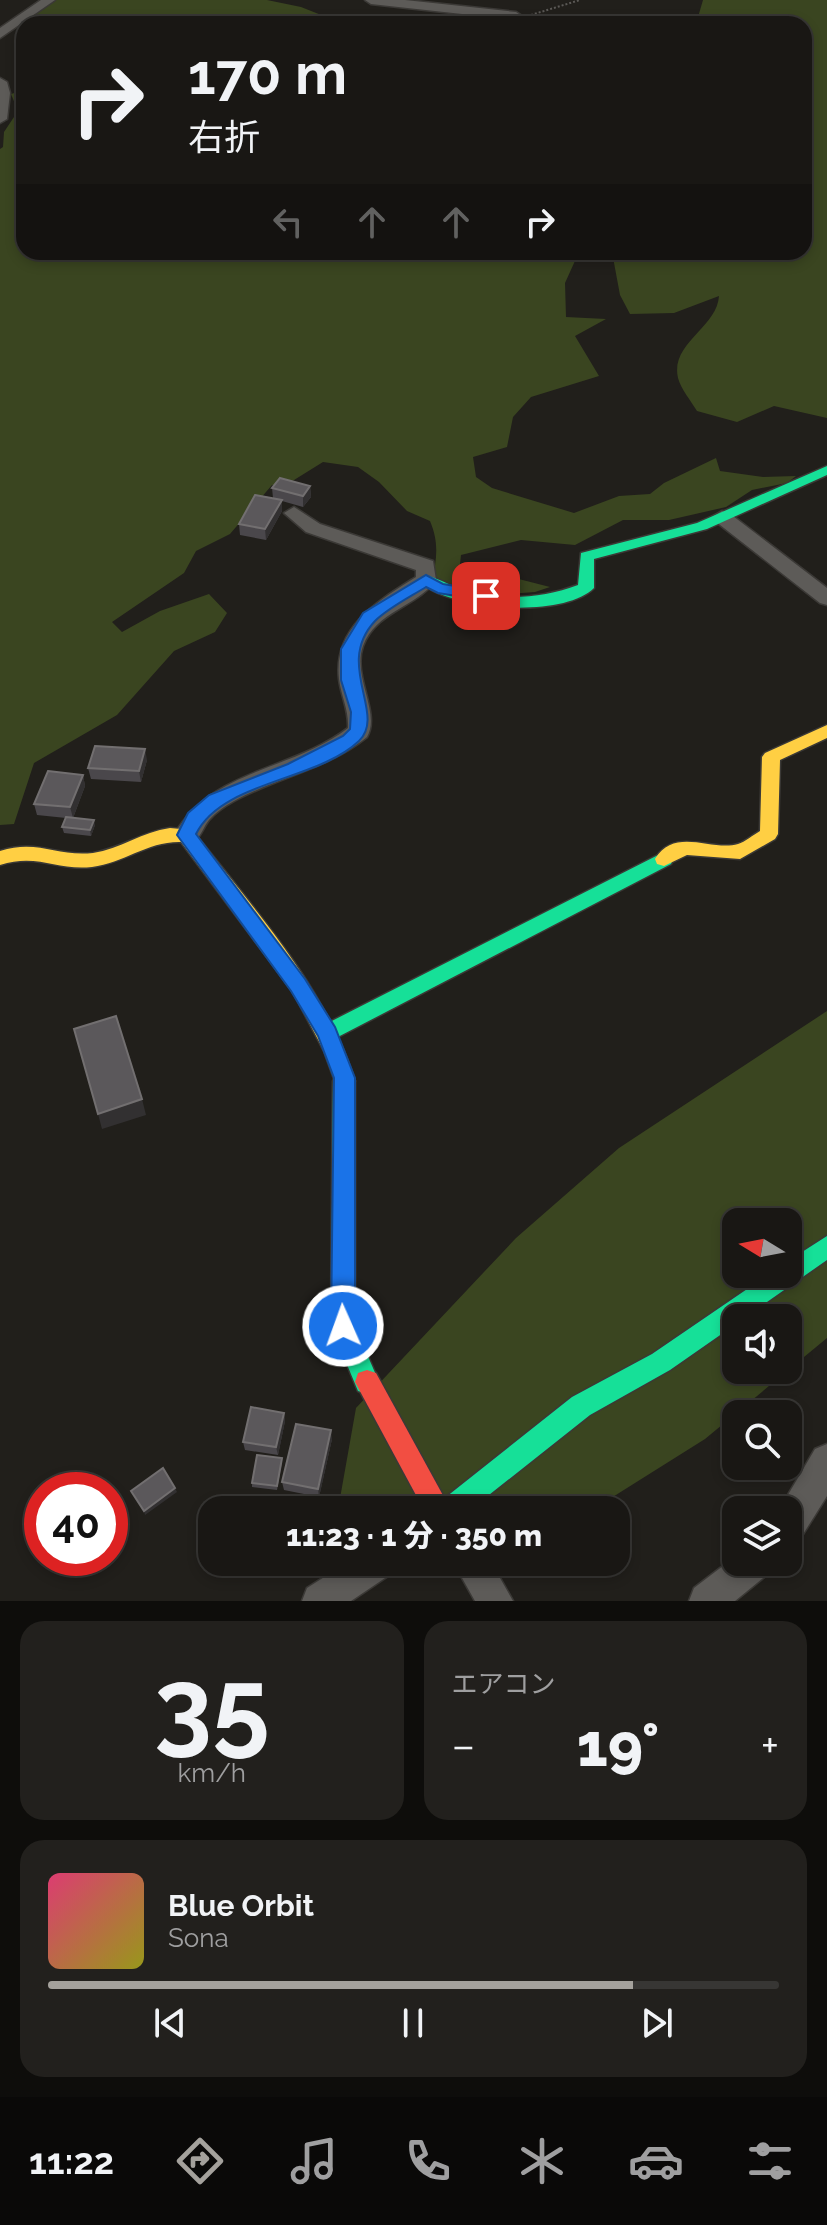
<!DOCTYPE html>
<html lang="ja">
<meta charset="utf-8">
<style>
body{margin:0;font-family:Raleway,"Noto Sans JP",sans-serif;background:#22201d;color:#f1f3f6;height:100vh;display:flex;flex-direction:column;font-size:30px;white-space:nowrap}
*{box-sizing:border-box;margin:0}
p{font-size:26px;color:#9f9fa0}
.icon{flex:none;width:44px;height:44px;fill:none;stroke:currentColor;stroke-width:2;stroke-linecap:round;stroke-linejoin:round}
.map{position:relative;height:1601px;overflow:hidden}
.side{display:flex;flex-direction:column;gap:20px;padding:20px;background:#0e0d0b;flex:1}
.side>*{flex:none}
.guide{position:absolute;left:16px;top:16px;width:796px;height:244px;border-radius:24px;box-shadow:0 4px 12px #0003,0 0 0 2px #373634;background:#191714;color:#f1f3f6;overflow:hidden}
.needle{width:52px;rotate:280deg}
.fabs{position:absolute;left:722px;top:1208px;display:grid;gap:16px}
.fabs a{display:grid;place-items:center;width:80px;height:80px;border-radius:16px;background:#191714;box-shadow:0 4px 12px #0003,0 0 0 2px #373634;font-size:40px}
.speed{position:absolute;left:24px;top:1472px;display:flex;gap:16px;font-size:40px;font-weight:700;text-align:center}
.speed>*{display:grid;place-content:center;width:104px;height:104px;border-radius:50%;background:#191714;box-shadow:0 4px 12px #0003,0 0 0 2px #373634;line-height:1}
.speed .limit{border:12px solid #d22;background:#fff;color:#111}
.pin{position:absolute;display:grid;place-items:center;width:68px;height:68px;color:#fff;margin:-34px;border-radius:16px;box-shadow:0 4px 12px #0006}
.me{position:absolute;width:88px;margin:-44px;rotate:358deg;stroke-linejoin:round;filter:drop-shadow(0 0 6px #0008)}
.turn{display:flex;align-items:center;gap:28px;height:168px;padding:0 40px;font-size:36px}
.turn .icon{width:104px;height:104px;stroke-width:2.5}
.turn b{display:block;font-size:56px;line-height:68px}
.lanes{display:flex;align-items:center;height:76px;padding:0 40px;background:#0003;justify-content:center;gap:40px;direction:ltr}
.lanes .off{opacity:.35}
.big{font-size:60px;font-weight:800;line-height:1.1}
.side .widget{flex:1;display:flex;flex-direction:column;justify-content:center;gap:12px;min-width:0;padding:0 28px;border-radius:24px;background:#22201d}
.side .dial{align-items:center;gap:0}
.dial b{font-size:104px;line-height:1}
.song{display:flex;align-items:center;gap:24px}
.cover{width:96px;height:96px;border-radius:12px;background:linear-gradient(135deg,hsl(340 70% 55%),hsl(60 70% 35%))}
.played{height:8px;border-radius:4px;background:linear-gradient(90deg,#a4a19c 80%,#373634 80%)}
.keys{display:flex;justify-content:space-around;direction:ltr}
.heat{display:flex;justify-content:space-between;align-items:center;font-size:44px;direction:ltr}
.side .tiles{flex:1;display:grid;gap:20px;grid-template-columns:1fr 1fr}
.widget:last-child{grid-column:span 2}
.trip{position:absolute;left:198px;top:1496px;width:432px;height:80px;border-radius:24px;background:#191714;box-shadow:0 4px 12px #0003,0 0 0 2px #373634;font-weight:800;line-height:80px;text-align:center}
.dock{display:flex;height:128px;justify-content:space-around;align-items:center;background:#0a0908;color:#9f9fa0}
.dock .icon{width:56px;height:56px}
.dock .on{color:#a4a19c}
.dock b{font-size:36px;color:#f1f3f6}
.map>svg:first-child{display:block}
</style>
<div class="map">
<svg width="827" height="1601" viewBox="0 0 827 1601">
<rect width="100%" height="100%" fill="#211f1b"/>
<!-- forest -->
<path fill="#3a4520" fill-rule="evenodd" d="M53,0H267L301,7L344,24H24Z
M703,0H827V418L774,406L737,422L697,411C691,401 681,389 678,378C670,343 717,328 719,296L674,313L630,314L620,295L612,252H804V24H696Z
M24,90V252H579L565,283L566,317L606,319L575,336L599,376L531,397L513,417L507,447L473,457L476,477L492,488L574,513L619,496L650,494L664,483L716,458L720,471L763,477L796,476L787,483L752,490L726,507L669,520H623L575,545L521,540L461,555L460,564L550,587L535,592L479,596L432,580C437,559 439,542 430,521L407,511L379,482L358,467L323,462L286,485H272L230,534L196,551L184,573L112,622L122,632L160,611L209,594L227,613L215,632L174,651L117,715L34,763L14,824L0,825V149L3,147L4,132L18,111L11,94Z
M827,1011V1338L705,1439L592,1510H347L339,1504L356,1408L516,1238L619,1148ZM736,1222H788V1274H736ZM736,1318H788V1370H736Z"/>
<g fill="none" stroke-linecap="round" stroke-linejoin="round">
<defs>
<path id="street" d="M41,0H55L0,38V28Z
M365,0H405L516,12L522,16L516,20L371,4Z
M0,78L7,82L10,93L7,119L0,123Z
M294,507L320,524L433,561L436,580C417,607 376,611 363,646C352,676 381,713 367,737C327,769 278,777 234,801C225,806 215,813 209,820C204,826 201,836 195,841C190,845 183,843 177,841L174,835C211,769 292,771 348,728C349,710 341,696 339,679C333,627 378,601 416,577V570L306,532L284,513Z
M722,511L729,513L827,588V605L820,603L715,521L712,517Z
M827,1444V1496L800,1539L788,1544V1510H779L815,1449Z
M736,1556V1562H774L768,1574L735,1601H689L694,1588Z
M348,1562H397L391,1574L351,1601H302L307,1588Z
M453,1562H491L513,1601H475Z"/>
<path id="fast" d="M827,466V475L707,529L594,559V588C563,619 448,611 418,580L426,575C440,579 453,587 467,591C504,601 543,598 578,585L581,553L697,523Z
M664,852L671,854L673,859L671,864L334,1039L327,1042L320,1039L317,1033L320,1027Z
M344,1072L351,1075L355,1081V1326L379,1382L376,1391L367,1394L358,1391L331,1326L333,1081L337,1075Z
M827,1236V1260L744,1318H736V1324L670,1370L590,1415L470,1510H437L441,1501L572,1397L652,1354L769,1274H788V1261Z"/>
<path id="slow" d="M827,725V738L780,760L778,834L775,839L740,859L687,855L664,866L657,864L655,859C675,826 712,852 738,844C745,842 753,835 760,831L762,757L765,753Z
M170,828L192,830C254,909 324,985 355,1081L351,1087L344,1090L337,1087L324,1051L293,992L181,842C148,841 124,863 92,867C57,871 38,853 0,865V851C38,839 57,857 93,853C120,849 142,832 170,828Z"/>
<path id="jam" d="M367,1370L376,1373L451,1510H424L355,1382L358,1373Z"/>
</defs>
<!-- street casing -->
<use href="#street" stroke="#3b3936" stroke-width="3"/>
<!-- fast casing -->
<use href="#fast" stroke="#3b3936" stroke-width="3"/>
<!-- slow casing -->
<use href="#slow" stroke="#3b3936" stroke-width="3"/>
<!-- jam casing -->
<use href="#jam" stroke="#3b3936" stroke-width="3"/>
<!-- path -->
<path stroke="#5b5956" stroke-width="2" stroke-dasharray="2 2" stroke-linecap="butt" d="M531,15L580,0"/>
<!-- street -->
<use href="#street" fill="#5d5b58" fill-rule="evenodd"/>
<!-- fast -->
<use href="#fast" fill="#16e098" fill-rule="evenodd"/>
<!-- slow -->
<use href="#slow" fill="#ffcf43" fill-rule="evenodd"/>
<!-- jam -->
<use href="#jam" fill="#f24e42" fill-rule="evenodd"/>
</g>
<!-- wall -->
<path fill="#4a474b" d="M310,486L311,497L303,507L282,501V511L266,540L240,535L239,524L273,498L272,488Z
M147,760L141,782L91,779L88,768Z
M83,775L85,786L73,818L95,825L91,836L64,833L62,827L66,818L37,815L34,804Z
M284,1413L285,1421L278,1455L245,1450L243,1442Z
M332,1439L319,1497L284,1490L282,1482Z
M282,1462L277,1490L252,1487V1483Z"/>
<!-- shaded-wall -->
<path fill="#323031" d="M310,486L311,497L303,507V496Z
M282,500V511L266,540L265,529Z
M145,749L147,760L141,782L139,771Z
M83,775L85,786L73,818L70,807Z
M94,820L95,825L91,836L90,830Z
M142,1099L146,1115L102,1129L98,1114Z
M284,1413L285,1421L278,1455L276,1447Z
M331,1430L332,1439L319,1497L318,1489Z
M175,1488L177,1492L145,1515L144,1511Z"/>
<!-- building -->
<path fill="#5b585b" stroke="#726f70" stroke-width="2" d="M280,478L310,486L303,496L272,488Z
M255,495L282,500L265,529L239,524Z
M95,746L145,749L139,771L88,768Z
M48,771L83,775L70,807L34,804Z
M66,817L94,820L90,830L62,827Z
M116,1016L142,1099L98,1114L74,1029Z
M251,1407L284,1413L276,1447L243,1442Z
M296,1424L331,1430L318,1489L282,1482Z
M257,1455L282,1458L277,1486L252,1483Z
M163,1468L175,1488L144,1511L131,1491Z"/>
<!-- route -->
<path fill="#1a73e8" stroke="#114b97" stroke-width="2" d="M426,575L443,584L486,591L494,596L486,601L438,593L426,587C410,597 388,608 375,621C334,665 387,714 359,741C317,781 222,781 196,834L305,979L335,1027L355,1078V1326L351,1334L343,1337L334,1334L331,1326L334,1078L318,1036L291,991L177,835L188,813L209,795L288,764L343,736L350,729L351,712L341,680V649L363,613Z"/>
</svg>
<div class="fabs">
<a><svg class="needle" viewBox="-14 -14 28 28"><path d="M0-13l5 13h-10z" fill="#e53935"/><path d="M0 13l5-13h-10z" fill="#9f9fa0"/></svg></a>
<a><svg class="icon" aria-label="sound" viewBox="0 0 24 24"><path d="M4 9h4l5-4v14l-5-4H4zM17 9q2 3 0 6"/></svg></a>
<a><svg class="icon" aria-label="search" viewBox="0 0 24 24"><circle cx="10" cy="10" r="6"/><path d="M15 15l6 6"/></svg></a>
<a><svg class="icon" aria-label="layers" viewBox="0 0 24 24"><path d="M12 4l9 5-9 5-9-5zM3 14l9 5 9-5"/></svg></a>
</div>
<div class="speed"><div class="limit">40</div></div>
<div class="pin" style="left:486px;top:596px;background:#d93025"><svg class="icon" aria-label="arrive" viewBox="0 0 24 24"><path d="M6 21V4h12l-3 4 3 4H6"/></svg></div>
<svg class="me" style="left:343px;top:1326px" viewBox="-20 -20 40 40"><circle r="17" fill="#1a73e8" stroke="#fff" stroke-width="3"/><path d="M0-11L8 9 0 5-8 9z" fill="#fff"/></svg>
<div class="trip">11:23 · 1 分 · 350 m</div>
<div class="guide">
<div class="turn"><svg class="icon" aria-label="right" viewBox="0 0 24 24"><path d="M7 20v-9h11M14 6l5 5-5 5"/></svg><div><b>170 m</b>右折</div></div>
<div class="lanes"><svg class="icon off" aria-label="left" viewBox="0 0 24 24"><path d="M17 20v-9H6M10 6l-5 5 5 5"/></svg><svg class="icon off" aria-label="ahead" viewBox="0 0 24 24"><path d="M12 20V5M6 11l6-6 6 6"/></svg><svg class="icon off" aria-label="ahead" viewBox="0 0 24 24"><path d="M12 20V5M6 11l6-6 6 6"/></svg><svg class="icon" aria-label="right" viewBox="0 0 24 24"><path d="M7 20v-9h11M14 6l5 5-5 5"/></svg></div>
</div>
</div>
<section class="side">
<div class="tiles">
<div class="widget dial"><b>35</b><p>km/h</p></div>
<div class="widget"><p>エアコン</p>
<div class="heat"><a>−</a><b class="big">19°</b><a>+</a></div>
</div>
<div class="widget">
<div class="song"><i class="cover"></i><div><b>Blue Orbit</b><p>Sona</p></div></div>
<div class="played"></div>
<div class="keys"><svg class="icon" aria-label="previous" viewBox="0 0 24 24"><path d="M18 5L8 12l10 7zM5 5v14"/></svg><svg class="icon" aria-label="pause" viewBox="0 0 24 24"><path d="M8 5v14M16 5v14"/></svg><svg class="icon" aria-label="next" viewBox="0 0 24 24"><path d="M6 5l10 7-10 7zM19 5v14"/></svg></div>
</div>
</div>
</section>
<nav class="dock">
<b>11:22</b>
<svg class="icon on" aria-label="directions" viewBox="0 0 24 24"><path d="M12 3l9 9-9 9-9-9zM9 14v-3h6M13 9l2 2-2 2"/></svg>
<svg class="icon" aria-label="music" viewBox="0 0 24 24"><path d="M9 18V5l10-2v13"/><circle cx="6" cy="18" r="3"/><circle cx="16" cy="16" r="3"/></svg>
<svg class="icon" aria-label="phone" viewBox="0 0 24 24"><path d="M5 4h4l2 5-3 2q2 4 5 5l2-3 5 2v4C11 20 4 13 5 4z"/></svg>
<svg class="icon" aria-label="climate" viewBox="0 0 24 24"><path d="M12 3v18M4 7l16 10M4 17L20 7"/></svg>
<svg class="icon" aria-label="car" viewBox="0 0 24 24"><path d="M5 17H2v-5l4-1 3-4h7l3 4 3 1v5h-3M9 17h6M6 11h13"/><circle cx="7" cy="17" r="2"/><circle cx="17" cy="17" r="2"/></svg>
<svg class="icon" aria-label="filters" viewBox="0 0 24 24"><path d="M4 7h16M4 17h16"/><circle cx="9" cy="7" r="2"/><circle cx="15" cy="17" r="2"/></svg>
</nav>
